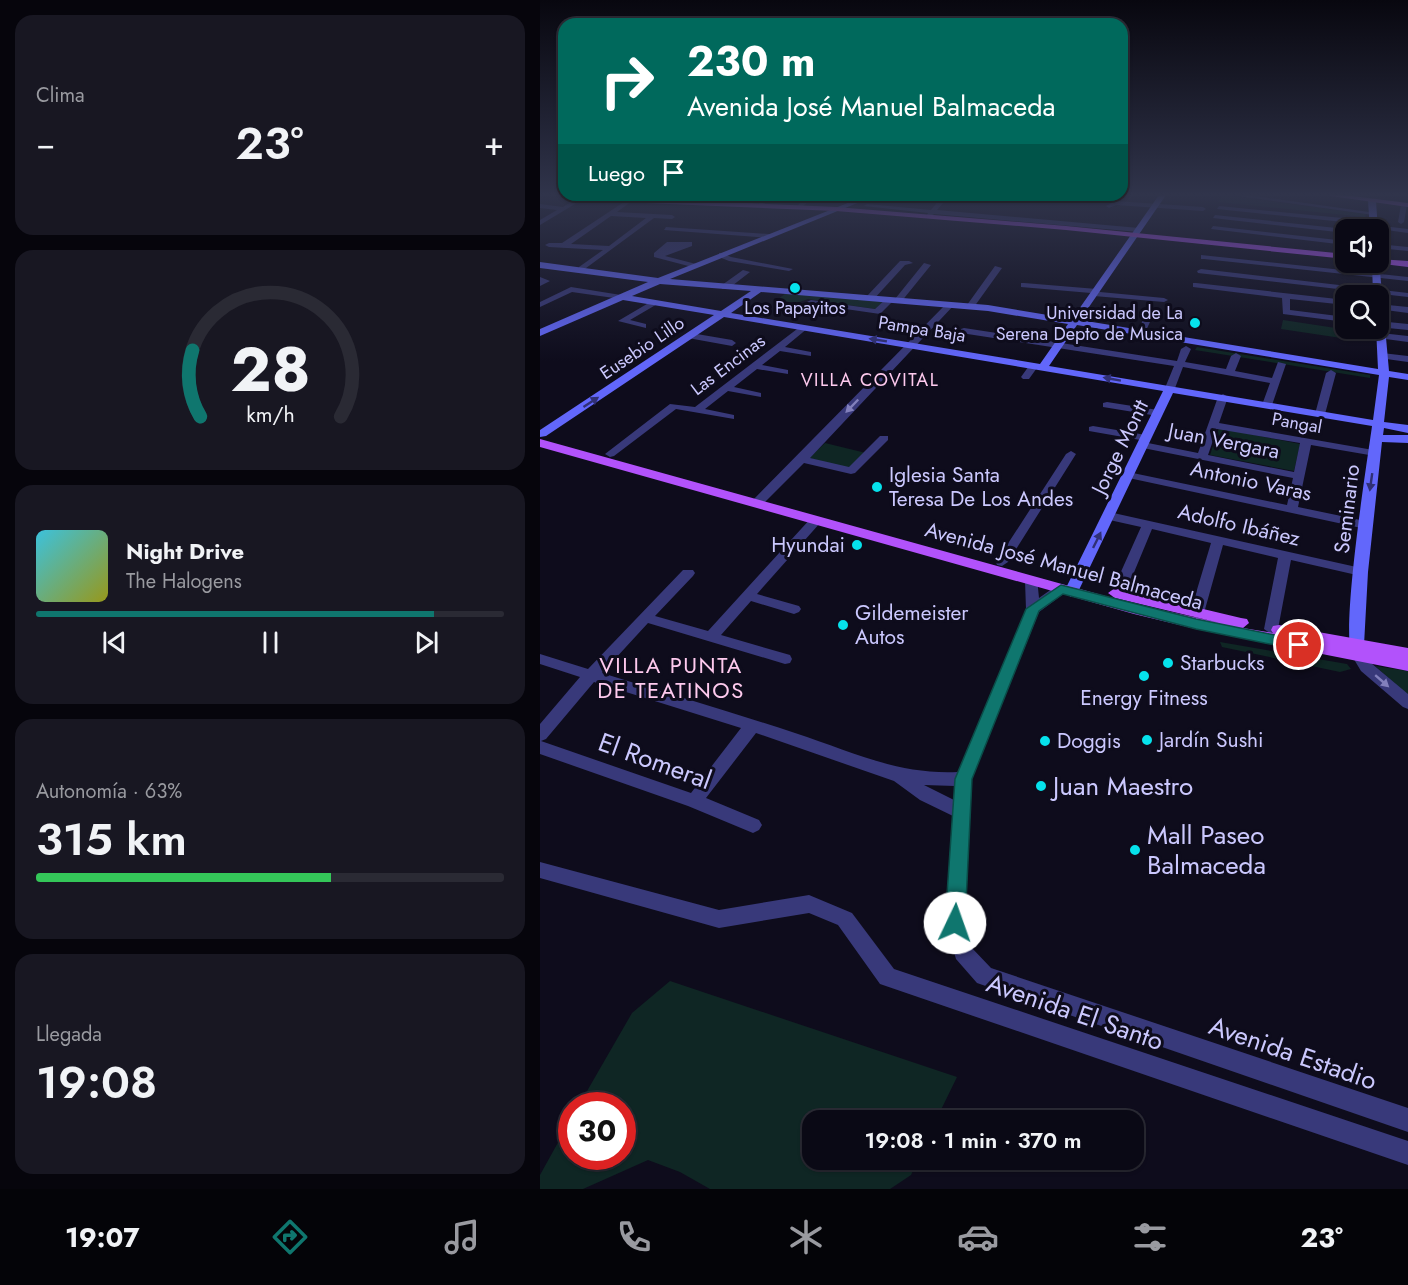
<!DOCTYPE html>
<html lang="es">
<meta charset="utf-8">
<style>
body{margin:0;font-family:Jost,sans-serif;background:#181722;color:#f1f3f6;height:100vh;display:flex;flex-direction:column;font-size:22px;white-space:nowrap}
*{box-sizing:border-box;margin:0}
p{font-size:20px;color:#999aa0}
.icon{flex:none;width:33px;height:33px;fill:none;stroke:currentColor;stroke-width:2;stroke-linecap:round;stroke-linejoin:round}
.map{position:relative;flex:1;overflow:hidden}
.sheet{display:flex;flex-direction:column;gap:15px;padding:15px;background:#06050c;width:540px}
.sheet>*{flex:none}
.top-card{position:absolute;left:18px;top:18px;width:570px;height:183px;border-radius:18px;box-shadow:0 2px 4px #0004,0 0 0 2px #2a2a34;background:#00695c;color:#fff;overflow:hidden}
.fabs{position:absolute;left:795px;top:219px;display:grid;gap:12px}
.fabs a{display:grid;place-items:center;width:54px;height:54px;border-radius:12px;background:#0a0915;box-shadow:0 2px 4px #0004,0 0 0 2px #2a2a34;font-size:30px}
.speed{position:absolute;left:18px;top:1092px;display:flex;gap:12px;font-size:30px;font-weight:700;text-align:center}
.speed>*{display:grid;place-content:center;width:78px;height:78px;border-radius:50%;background:#0a0915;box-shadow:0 2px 4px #0004,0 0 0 2px #2a2a34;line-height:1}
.speed .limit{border:9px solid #d22;background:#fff;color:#111}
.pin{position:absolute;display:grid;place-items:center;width:51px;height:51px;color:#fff;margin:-26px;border:3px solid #fff;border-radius:50%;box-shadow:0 2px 6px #0007}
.me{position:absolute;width:66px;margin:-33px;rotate:3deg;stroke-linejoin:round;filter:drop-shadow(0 0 4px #0008)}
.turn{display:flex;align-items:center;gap:21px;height:126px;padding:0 30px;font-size:27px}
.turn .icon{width:78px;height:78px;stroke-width:2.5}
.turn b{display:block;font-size:42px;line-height:51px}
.then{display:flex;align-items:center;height:57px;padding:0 30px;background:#0003;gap:12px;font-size:22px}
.big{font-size:45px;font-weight:600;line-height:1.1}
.sheet .widget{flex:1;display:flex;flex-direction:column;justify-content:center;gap:9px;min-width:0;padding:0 21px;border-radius:18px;background:#181722}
.sheet .dial{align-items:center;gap:0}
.dial svg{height:156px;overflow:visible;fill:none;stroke:#2a2a34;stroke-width:7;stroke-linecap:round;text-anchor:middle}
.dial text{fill:#f1f3f6;stroke:none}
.song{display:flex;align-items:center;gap:18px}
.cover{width:72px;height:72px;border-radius:9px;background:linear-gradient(135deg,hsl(190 70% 55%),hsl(60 70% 35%))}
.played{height:6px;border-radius:3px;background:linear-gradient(90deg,#0f766e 85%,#2a2a34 85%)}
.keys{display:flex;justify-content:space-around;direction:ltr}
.heat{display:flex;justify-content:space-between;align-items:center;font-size:33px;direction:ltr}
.charge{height:9px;border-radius:4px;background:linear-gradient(90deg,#34c759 63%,#2a2a34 0)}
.trip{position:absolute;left:262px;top:1110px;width:342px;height:60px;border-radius:18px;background:#0a0915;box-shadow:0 2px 4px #0004,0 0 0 2px #2a2a34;font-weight:600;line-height:60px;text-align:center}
.tabs{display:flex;height:96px;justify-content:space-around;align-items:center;background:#040408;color:#999aa0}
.tabs .icon{width:42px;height:42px}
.tabs .current{color:#0f766e}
.tabs b{font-size:27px;color:#f1f3f6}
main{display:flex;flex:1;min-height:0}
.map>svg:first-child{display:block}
</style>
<main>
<section class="sheet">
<div class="widget"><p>Clima</p>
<div class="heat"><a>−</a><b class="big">23°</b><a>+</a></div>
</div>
<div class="widget dial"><svg viewBox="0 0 100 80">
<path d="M14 69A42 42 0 1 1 86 69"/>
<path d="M14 69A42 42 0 0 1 10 35" stroke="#0f766e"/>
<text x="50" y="56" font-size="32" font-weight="700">28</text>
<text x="50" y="72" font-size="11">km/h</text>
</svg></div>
<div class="widget">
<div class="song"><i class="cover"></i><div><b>Night Drive</b><p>The Halogens</p></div></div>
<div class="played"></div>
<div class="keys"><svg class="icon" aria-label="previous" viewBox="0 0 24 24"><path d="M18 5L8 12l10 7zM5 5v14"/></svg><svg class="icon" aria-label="pause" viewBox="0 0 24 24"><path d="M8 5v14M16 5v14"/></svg><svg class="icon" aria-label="next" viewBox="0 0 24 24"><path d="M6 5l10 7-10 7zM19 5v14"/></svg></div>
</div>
<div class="widget"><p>Autonomía · 63%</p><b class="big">315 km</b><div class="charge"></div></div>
<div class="widget"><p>Llegada</p><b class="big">19:08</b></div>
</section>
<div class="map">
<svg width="868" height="1189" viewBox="0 0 868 1189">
<rect width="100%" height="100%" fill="#0e0c1c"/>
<!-- green -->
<path fill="#0f2624" d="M682,195L826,214L825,217L678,202Z
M246,293L344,301L335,309L268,299L257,303L237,300Z
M743,320L822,332L821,341L741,329Z
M657,347L830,375V378L655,350Z
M679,428L760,444L754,471L670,455Z
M285,443L326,453L310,469L269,458Z
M680,642L807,664L811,669L800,672L682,647Z
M835,666L868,671V695Z
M130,981L417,1077L396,1120H273V1160H378L371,1175L350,1189H170L140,1172L108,1160L43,1189H0V1175L31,1119L32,1156H82V1106L39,1105L92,1013Z"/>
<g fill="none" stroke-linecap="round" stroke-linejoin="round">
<!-- street -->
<path fill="#38397a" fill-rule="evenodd" d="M43,195H50L0,225V220L17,210L0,208V204L23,207Z
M152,195H159L149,203H145V201Z
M227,195H234L223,205H219V203Z
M269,195H276L262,207H258V205Z
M403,195L409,196L397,210L599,228L602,230L599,232L394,214L390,217L387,215L388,213L324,206L327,204L391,210Z
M690,195H708L836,213L833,215Z
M90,198L92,201L77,212L132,215L135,217L132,219L114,218L42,271H39V267L63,250L9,247L5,245L9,243H22ZM71,216L106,218L69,246L31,244Z
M575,201L663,207L666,209L663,211L576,205L569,208L566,206Z
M864,203L867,205L864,222L861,224L858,222L861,205Z
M679,206L833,221L836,223L833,225L677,209Z
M675,215L806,229L808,230H806V233L673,218Z
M834,225L868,229V233L832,228Z
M673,226L806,241V245L671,229Z
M126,227L229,234L233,236L229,238L124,230Z
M127,242H152V246L125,256L156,264V268L114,257V253Z
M838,244L868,247V251L838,248Z
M182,253L191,257L253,269L249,271L189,261L179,257V253Z
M661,255L868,277V281L664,259H661Z
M360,261H369L373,263L365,265L333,300H327V296Z
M384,263L391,265L361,302L354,300L340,314L271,304L267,302L271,300L335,309L348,297L355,299Z
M455,266L462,268L434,307H428L427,305Z
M661,269L868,293V297L658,273L657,271Z
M203,270L210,272L188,289H182V285Z
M0,277L10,281L0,286Z
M484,283L557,289L560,292L624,298L628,300L624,302L554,296L551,293L481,287V283Z
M656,283L806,300V305L750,299V310L806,317V322L743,314L742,298L653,287V283Z
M31,287L81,295L85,297L81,299L32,292L0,307V302Z
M112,301L119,303L90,320L106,324V328L78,321Z
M408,302L415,304L270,458L309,467L340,436H348V440L315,473L311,474L264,463L221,506H213L211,503L213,500Z
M838,304L868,307V313L838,309Z
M608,309L615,311L604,335H598L597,333Z
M838,321L868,324V330L838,327Z
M261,326L268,328L245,347L271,352V356L240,351L222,365L248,370V374L217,369L194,387L221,393V397L188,391L165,409L194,415V419L136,409L74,456L70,457L65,454L130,404L155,407Z
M424,328L637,361L641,349L646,346L651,349L645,362L686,369L691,356L696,353L701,356L695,371L732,378L738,362L746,364L732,405L727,408L722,405L730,383L643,367L635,388L630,391L625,388L634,366L421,333V329Z
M151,333L192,340L196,343L192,346L148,338V334Z
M841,333L868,336V342L838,338L837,336Z
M842,353L868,356V362L839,358V354Z
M491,363L499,365L489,379H483L481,377Z
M791,370L796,373L785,414L780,417L776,416L775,414L786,373Z
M683,394L688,397L679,423L839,451V455L835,456L771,445L758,507L830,522L832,525L830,528L826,529L584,477V473L588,472L747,505L753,478L603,448L598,445L603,442L658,453L678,397ZM677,429L760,443L754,472L668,455Z
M567,402L618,410L623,413L618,416L563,407V403Z
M553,426L606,435L611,438L606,441L549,431V427Z
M531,451L536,454L468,562L462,566L457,565L456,562L526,454Z
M569,512L821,568L828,572L821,576L751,560L738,629L731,634L724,629L738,558L683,545L664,613L657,618L650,613L671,543L612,529L585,594L578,598L573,597L571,594L601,527L565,519L563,516L565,513Z
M276,516L282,520L280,523L217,594L259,606L261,609L259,612L254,614L211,601L181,635L250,655L252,659L250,663L245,664L108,623L62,673C126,693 191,712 255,733C311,751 357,775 418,772L486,609L485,581L492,577L497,578L499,598L516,586H526L528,589L526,592L499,612L432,779L425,923L431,947L451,968L868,1108V1132L437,983L416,959L405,923L413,816L380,800L354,781L216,733L166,798L219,820L222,825L219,830L213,833L148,806L0,754V724L40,677L0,664V654L48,669L143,570H153L155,573L153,576L115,616L168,631L272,517ZM54,682L201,728L151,793L1,741L6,739ZM384,785L415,786L414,800Z
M819,651L824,652L831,663L868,694V709L863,707L821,671L812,656L814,652Z
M0,862L179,910L269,895L312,913L354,969L868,1141V1165L340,984L298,925L269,913L179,928L0,878Z"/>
<!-- secondary -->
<path fill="#6267fb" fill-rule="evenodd" d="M328,195H337L130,279L448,305L532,319L619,195H626L540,320L838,369L836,328H838V296H833L832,262H838L839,260L849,371L868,374V380L849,377L844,422L868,425V433L844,428L843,435H868V443L842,442L828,572L824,645L827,656L825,660H813C799,636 827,464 832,426L633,393L538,592L531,597L524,592L623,391L184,317L6,436L0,437V430L174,315L83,300L0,336V329L108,282L0,268V262L118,278ZM120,284L211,291L181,311L92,296ZM221,292L448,311L528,324L500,364L191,313ZM537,325L839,375L833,420L509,366Z
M832,199L836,201L838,230H830L828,201Z"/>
<!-- primary -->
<path fill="#b252fb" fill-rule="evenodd" d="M24,195L296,207L526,226L806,254V259L526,230L296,211L58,201Z
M784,195H804L868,203V207Z
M838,259L868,261V267L835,263L838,262Z
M0,439L594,604L680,623L575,598L568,593L575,588L701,618L707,619L709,623L703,628L733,633L731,630L733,626L739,625L868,648V671L656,629L594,614L0,447Z"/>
</g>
<!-- one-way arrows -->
<defs><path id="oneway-solid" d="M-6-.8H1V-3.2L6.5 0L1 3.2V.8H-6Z" transform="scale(1.5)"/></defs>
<g fill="#303075">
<use href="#oneway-solid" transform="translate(338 340) rotate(-171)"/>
<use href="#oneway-solid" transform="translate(572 379) rotate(-170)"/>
<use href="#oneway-solid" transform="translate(51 402) rotate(-33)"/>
<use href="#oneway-solid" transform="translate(831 482) rotate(98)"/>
<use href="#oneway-solid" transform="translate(557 540) rotate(-64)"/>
</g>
<g fill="#8280bc">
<use href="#oneway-solid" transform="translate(312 406) rotate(134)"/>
<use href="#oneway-solid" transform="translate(842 681) rotate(41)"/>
</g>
<!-- sky -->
<linearGradient id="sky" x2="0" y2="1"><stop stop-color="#08070f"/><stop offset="0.54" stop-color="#30344b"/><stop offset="1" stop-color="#30344b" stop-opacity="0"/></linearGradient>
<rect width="868" height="361" fill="url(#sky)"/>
<!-- route -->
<path fill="#0f766e" stroke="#0a4d48" stroke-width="1.5" d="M521,585L656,619L759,640L766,645L759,650L656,629L523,594L499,611L432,779L425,923L422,930L415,933L408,930L405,923L415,779L486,609Z"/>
<!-- markers -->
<g fill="#06e2ec" stroke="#0e0c1c" stroke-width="2">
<circle cx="255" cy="288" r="6"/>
<circle cx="655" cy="323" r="6"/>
<circle cx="337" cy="487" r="6"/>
<circle cx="317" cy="545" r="6"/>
<circle cx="303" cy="625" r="6"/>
<circle cx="628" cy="663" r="6"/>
<circle cx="604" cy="676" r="6"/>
<circle cx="607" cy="740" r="6"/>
<circle cx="505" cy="741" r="6"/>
<circle cx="501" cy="786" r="6"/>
<circle cx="595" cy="850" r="6"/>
</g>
<g text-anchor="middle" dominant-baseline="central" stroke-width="6" stroke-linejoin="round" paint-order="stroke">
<!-- far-poi labels -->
<g font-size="18" fill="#cbc8fe" stroke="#0e0c1c">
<text x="255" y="308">Los Papayitos</text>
<text x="643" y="313" text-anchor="end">Universidad de La<tspan x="643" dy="21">Serena Depto de Musica</tspan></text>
</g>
<!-- far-street labels -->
<g font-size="18" fill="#cbc8fe" stroke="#0e0c1c">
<text transform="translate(382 329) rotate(9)">Pampa Baja</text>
<text transform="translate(102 348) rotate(-34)">Eusebio Lillo</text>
<text transform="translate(188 365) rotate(-37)">Las Encinas</text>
<text transform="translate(757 423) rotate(10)">Pangal</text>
</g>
<!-- far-neighbourhood labels -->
<g font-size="18" letter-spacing="1.5" fill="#fecaee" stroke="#0e0c1c">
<text x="330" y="380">VILLA COVITAL</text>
</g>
<!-- street labels -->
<g font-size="21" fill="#cbc8fe" stroke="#0e0c1c">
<text transform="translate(684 441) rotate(11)">Juan Vergara</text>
<text transform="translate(580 447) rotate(-64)">Jorge Montt</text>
<text transform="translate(711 481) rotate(12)">Antonio Varas</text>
<text transform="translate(807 509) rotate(-83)">Seminario</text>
<text transform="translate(699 525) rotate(13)">Adolfo Ibáñez</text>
<text transform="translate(524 566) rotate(15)">Avenida José Manuel Balmaceda</text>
</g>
<!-- poi labels -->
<g font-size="21" fill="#cbc8fe" stroke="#0e0c1c" text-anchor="start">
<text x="349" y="475">Iglesia Santa<tspan x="349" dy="24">Teresa De Los Andes</tspan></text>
<text x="305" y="545" text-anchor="end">Hyundai</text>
<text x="315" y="613">Gildemeister<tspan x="315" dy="24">Autos</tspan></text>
<text x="640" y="663">Starbucks</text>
<text x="604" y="698" text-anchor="middle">Energy Fitness</text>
<text x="619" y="740">Jardín Sushi</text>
<text x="517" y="741">Doggis</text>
</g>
<!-- neighbourhood labels -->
<g font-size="22" letter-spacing="1.5" fill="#fecaee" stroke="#0e0c1c">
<text x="131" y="665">VILLA PUNTA<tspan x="131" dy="25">DE TEATINOS</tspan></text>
</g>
<!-- near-street labels -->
<g font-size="26" fill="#cbc8fe" stroke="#0e0c1c">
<text transform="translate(115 761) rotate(20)">El Romeral</text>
<text transform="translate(535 1012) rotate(19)">Avenida El Santo</text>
<text transform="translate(753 1053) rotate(19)">Avenida Estadio</text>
</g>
<!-- near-poi labels -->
<g font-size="26" fill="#cbc8fe" stroke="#0e0c1c" text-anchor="start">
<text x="513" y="786">Juan Maestro</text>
<text x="607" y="835">Mall Paseo<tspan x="607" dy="30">Balmaceda</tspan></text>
</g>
</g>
</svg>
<div class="fabs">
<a><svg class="icon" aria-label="sound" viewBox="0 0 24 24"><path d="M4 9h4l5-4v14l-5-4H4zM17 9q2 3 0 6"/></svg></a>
<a><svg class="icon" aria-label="search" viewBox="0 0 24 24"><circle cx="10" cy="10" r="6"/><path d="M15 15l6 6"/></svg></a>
</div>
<div class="speed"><div class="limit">30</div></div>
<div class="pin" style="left:759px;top:645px;background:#d93025"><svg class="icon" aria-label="arrive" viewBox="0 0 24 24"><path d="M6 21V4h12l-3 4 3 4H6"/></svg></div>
<svg class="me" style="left:415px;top:923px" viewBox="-20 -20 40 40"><circle r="19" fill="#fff"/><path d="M0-13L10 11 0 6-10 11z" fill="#0f766e"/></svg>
<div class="trip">19:08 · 1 min · 370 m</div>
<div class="top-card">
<div class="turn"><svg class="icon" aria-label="right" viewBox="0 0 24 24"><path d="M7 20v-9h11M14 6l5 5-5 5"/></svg><div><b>230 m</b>Avenida José Manuel Balmaceda</div></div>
<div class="then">Luego<svg class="icon" aria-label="arrive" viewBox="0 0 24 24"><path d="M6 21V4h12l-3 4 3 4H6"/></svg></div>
</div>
</div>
</main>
<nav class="tabs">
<b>19:07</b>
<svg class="icon current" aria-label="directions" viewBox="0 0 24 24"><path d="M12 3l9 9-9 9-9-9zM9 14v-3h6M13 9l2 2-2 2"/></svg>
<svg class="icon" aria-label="music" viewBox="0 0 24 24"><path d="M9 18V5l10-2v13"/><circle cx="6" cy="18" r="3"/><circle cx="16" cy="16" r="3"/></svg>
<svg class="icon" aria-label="phone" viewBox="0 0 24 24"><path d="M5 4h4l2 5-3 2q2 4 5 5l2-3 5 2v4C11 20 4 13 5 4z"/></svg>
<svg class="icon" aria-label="climate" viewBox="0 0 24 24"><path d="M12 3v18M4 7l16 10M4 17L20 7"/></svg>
<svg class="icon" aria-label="car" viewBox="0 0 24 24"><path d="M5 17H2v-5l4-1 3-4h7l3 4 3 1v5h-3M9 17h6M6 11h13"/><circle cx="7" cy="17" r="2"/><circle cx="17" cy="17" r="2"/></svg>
<svg class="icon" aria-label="filters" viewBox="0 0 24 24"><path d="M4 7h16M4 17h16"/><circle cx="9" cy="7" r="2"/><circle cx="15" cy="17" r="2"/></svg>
<b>23°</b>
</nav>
